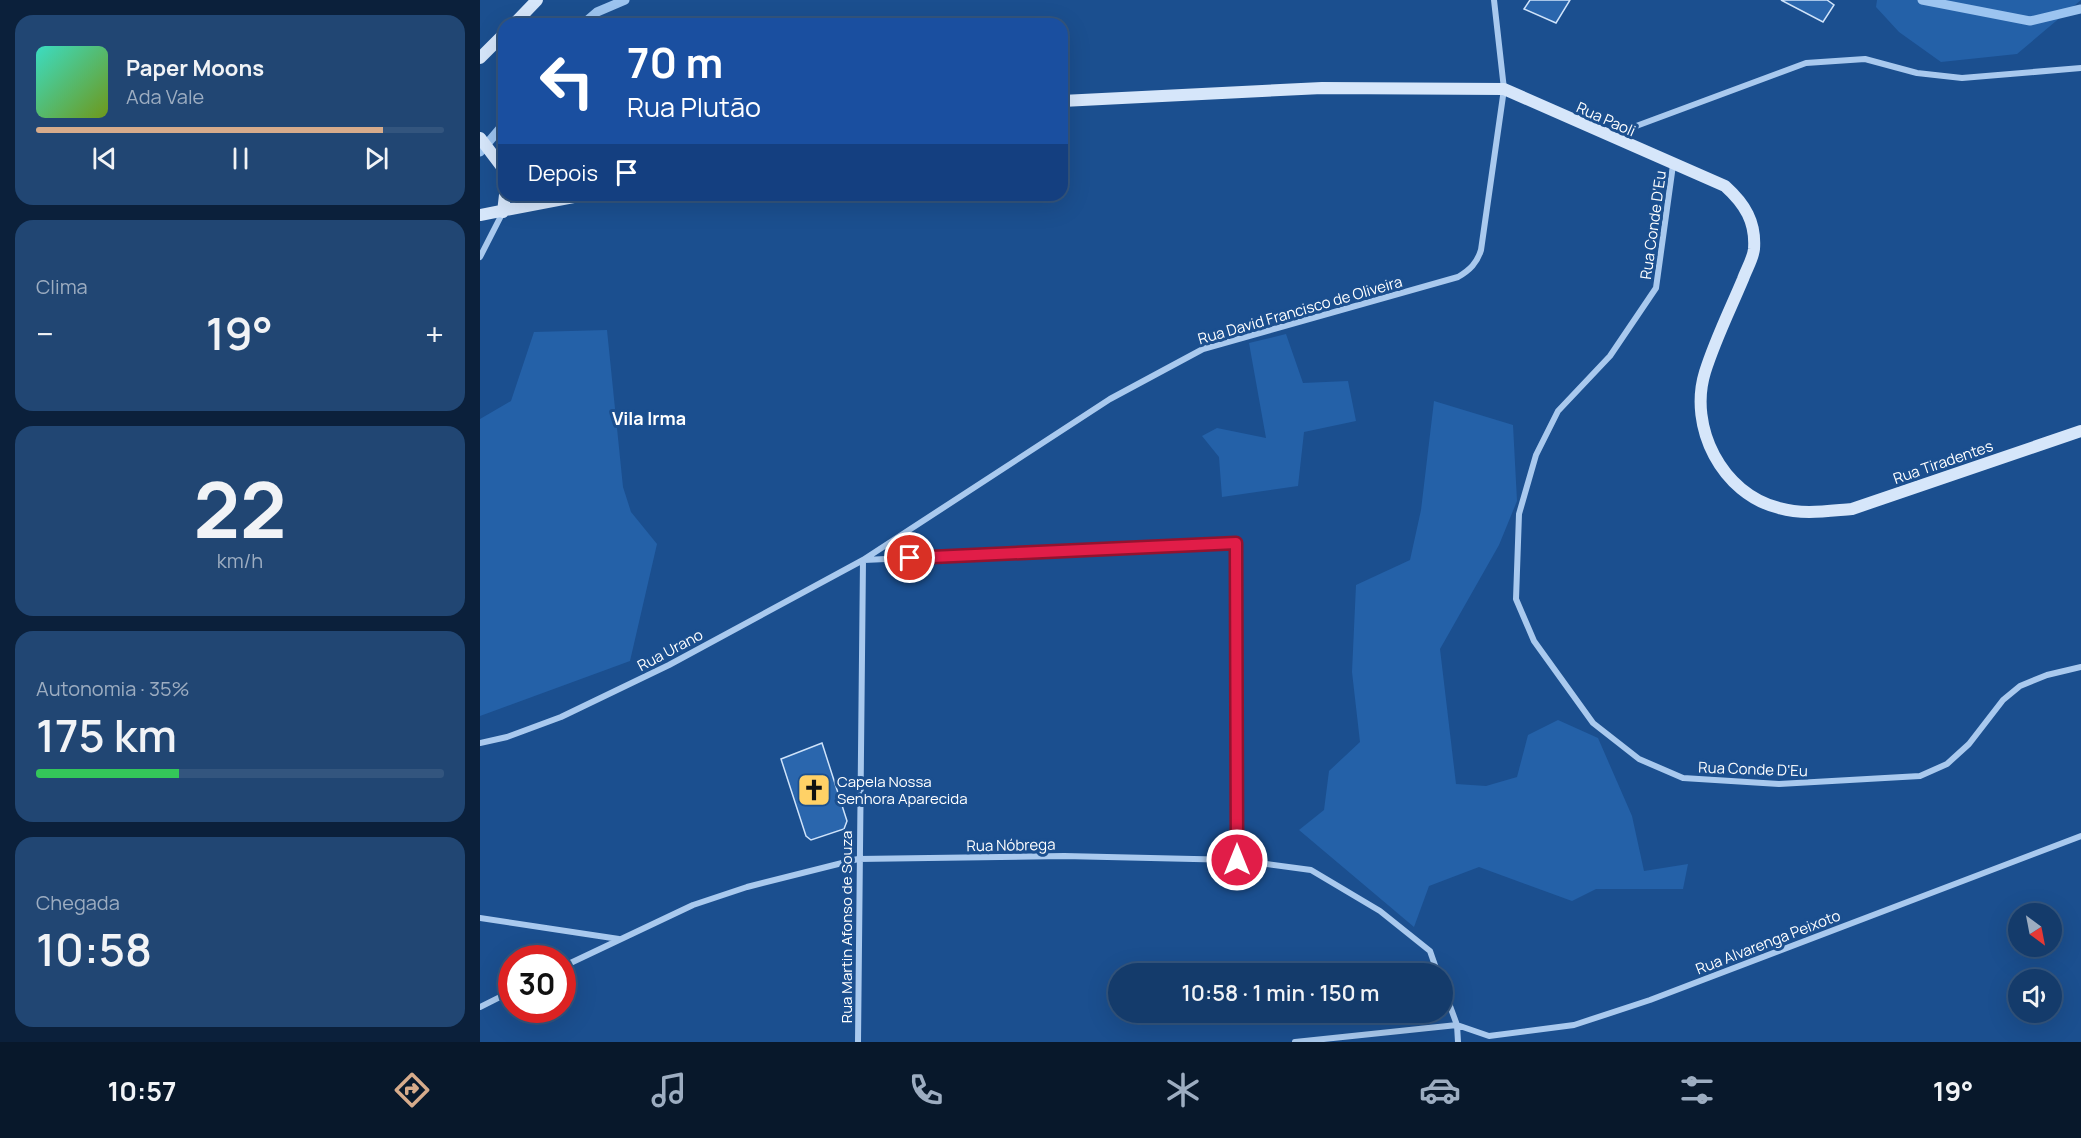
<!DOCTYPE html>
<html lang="pt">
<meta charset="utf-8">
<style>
body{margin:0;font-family:Manrope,sans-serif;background:#214673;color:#f1f3f6;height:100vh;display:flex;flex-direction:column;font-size:22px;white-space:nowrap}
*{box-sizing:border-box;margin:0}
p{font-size:20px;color:#9dadc1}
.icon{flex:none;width:33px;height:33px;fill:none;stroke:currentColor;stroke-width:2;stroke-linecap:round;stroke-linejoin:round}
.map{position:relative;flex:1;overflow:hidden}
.side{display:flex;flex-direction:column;gap:15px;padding:15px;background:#0b203b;width:480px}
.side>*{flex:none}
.banner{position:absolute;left:18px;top:18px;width:570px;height:183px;border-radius:18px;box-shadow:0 6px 24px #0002,0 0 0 2px #33557e;background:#1a4fa0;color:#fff;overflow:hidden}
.needle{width:39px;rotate:148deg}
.buttons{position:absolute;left:1528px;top:903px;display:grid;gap:12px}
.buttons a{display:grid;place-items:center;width:54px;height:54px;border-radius:50%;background:#143b6b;box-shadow:0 6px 24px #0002,0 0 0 2px #33557e;font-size:30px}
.speed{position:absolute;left:18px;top:945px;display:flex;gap:12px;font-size:30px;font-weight:700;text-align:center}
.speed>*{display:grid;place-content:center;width:78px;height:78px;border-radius:50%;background:#143b6b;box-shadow:0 6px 24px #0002,0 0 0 2px #33557e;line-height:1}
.speed .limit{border:9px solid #d22;background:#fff;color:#111}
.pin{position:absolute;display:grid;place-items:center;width:51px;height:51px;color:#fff;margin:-26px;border:3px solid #fff;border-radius:50%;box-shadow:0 2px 6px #0007}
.me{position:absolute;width:66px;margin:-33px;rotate:0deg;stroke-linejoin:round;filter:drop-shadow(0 0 4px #0008)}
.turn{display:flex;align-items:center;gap:21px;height:126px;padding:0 30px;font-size:27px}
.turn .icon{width:78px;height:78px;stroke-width:2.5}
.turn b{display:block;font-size:42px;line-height:51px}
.then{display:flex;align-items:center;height:57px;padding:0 30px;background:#0003;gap:12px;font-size:22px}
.big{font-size:45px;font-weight:600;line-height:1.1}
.side .widget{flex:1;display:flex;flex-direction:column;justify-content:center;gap:9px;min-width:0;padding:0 21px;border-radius:18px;background:#214673}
.side .dial{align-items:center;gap:0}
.dial b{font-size:78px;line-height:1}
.song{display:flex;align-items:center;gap:18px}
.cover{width:72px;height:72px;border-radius:9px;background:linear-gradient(135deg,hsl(170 70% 55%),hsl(80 70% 35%))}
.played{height:6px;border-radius:3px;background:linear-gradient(90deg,#d6ab8b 85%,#33557e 85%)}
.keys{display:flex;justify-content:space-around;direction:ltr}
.heat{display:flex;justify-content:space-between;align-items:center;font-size:33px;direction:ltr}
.charge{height:9px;border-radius:4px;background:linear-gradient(90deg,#34c759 35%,#33557e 0)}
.trip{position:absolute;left:628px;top:963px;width:345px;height:60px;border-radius:30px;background:#143b6b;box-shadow:0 6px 24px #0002,0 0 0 2px #33557e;font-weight:600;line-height:60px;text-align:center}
.dock{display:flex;height:96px;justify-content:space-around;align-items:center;background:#08182b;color:#9dadc1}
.dock .icon{width:42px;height:42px}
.dock .selected{color:#d6ab8b}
.dock b{font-size:27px;color:#f1f3f6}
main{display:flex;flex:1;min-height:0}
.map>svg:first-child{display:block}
</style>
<main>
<section class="side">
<div class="widget">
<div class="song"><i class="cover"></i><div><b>Paper Moons</b><p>Ada Vale</p></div></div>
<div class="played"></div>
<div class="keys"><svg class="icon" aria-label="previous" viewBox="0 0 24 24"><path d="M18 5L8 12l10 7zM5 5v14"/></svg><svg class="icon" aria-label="pause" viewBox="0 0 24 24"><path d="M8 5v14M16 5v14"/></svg><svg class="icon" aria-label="next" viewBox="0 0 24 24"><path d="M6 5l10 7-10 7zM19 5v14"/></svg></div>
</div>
<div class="widget"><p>Clima</p>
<div class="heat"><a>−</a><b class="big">19°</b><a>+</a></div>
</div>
<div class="widget dial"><b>22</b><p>km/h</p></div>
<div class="widget"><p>Autonomia · 35%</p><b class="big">175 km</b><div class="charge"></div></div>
<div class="widget"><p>Chegada</p><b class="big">10:58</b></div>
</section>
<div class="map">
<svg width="1601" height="1042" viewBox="0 0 1601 1042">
<rect width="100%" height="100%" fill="#1b4f8f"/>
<!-- green -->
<path fill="#2461a8" d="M1397,0H1601L1537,54L1461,62L1419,32L1396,7Z
M127,330L143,487L151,512L177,544L150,661L0,716V419L31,401L54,332Z
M806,334L823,383L868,381L876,421L824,432L818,486L742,497L739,457L722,436L737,428L786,438L769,343Z
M954,401L1033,425L1037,501L1019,545L960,649L976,784L1006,786L1037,777L1048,735L1078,720L1118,738L1152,816L1164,871L1208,864L1203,889H1116L1092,901L999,867L949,886L934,927L819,830L844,810L849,771L880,742L872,672L876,585L930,560L941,510Z"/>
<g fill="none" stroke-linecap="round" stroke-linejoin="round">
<!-- stream -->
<path stroke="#9cc4f0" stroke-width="9" d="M1442,0L1550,21L1601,9
M103,24L117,12L145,0
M0,152L24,124"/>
</g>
<!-- building -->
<path fill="#2a66ad" stroke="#cfe3fa" stroke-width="1.5" d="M1050,0H1090L1076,23L1044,9Z
M1301,0H1347L1354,5L1343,22Z
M342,743L367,821L364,829L331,840L326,836L301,759Z"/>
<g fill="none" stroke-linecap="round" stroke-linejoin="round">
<!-- minor -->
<path stroke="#a9c9ee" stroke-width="6" d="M1132,135L1326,63L1385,59L1437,73L1482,78L1601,68
M1193,165L1176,288L1130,356L1078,411L1056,455L1039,514L1036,599L1054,641L1113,723L1159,759L1203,778L1299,784L1440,776L1467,764L1489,744L1523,700L1540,686L1567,675L1601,667
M0,257L23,212
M384,560L756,543L757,860
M0,743L27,737L81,717L189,665L383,560L630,399L723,349L978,277C990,270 997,263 1001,250L1024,89L1014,0
M0,918L139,939
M82,967L213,905L267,887L378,859L584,856L757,860L831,870L900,911L950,951L958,974
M963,987L977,1025L978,1042
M0,1007L32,991
M378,1042L383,560
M815,1042L977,1025L1009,1036L1094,1025L1170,1000L1601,836"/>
<!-- secondary -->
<path stroke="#d6e6fa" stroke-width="12" d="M34,24L57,0
M0,58L24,34
M582,101L842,88L1024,89L1245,186C1265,204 1276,222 1274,249C1273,259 1266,270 1263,279C1250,310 1235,340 1225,372C1208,427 1242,494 1299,508C1323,515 1347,511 1372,509L1601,431
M0,138L22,167L24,178
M23,212L25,195
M0,215L104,195"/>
</g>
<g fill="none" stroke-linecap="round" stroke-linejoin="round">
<defs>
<path id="route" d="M430,558L756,543L757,860"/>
</defs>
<!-- route casing -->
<use href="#route" stroke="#92132f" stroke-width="15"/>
<!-- route -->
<use href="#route" stroke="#e11d48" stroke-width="10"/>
</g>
<!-- icons -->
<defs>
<symbol id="church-square" viewBox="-11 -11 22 22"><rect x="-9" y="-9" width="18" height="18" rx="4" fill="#ffd166" stroke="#1b4f8f"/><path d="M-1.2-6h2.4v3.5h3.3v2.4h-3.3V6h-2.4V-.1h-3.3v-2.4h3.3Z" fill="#111"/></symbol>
</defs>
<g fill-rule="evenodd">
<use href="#church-square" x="315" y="771" width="38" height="38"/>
</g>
<g text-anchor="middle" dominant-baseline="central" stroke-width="6" stroke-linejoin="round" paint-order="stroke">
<!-- street labels -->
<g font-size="15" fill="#fff" stroke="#1b4f8f">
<text transform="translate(1126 119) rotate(24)">Rua Paoli</text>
<text transform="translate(1173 225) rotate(-82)">Rua Conde D'Eu</text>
<text transform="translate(820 310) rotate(-16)">Rua David Francisco de Oliveira</text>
<text transform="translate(1463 462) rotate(-19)">Rua Tiradentes</text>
<text transform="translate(190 650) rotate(-28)">Rua Urano</text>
<text transform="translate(1273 769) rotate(2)">Rua Conde D'Eu</text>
<text transform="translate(531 845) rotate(-1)">Rua Nóbrega</text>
<text transform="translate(366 927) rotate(-90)">Rua Martin Afonso de Souza</text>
<text transform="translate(1288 942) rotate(-21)">Rua Alvarenga Peixoto</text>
</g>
<!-- poi labels -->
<g font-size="15" fill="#fff" stroke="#1b4f8f" text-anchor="start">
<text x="357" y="781">Capela Nossa<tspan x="357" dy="17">Senhora Aparecida</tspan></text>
</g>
<!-- quarter labels -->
<g font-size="18" font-weight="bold" fill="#fff" stroke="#1b4f8f">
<text x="169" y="418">Vila Irma</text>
</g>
</g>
</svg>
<div class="buttons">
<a><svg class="needle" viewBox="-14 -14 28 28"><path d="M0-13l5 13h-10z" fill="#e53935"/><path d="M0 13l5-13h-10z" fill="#9dadc1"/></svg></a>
<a><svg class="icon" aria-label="sound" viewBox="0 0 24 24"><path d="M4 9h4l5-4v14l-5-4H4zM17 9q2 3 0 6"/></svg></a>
</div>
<div class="speed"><div class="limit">30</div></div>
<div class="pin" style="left:430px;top:558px;background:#d93025"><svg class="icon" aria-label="arrive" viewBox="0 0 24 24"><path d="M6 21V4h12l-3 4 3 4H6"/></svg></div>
<svg class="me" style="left:757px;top:860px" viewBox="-20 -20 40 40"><circle r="17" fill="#e11d48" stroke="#fff" stroke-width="3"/><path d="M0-11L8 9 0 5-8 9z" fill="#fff"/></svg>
<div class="trip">10:58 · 1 min · 150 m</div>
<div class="banner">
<div class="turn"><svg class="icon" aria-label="left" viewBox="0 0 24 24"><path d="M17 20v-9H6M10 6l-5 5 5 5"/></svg><div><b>70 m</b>Rua Plutão</div></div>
<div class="then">Depois<svg class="icon" aria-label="arrive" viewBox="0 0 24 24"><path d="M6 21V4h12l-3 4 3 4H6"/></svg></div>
</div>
</div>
</main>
<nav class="dock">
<b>10:57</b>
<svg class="icon selected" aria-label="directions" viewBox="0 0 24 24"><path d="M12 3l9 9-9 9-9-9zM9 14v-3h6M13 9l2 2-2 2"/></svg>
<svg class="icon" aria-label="music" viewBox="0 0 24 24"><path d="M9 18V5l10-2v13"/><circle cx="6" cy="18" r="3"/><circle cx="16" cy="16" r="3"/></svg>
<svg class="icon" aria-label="phone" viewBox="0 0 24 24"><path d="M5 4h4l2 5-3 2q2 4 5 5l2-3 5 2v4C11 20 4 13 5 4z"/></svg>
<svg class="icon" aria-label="climate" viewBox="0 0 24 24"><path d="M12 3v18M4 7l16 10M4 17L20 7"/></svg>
<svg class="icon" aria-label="car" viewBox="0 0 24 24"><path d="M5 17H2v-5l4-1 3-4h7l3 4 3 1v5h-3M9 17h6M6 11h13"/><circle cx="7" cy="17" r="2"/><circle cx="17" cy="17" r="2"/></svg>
<svg class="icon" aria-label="filters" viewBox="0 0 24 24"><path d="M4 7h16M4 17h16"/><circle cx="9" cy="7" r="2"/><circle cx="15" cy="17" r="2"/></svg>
<b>19°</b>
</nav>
